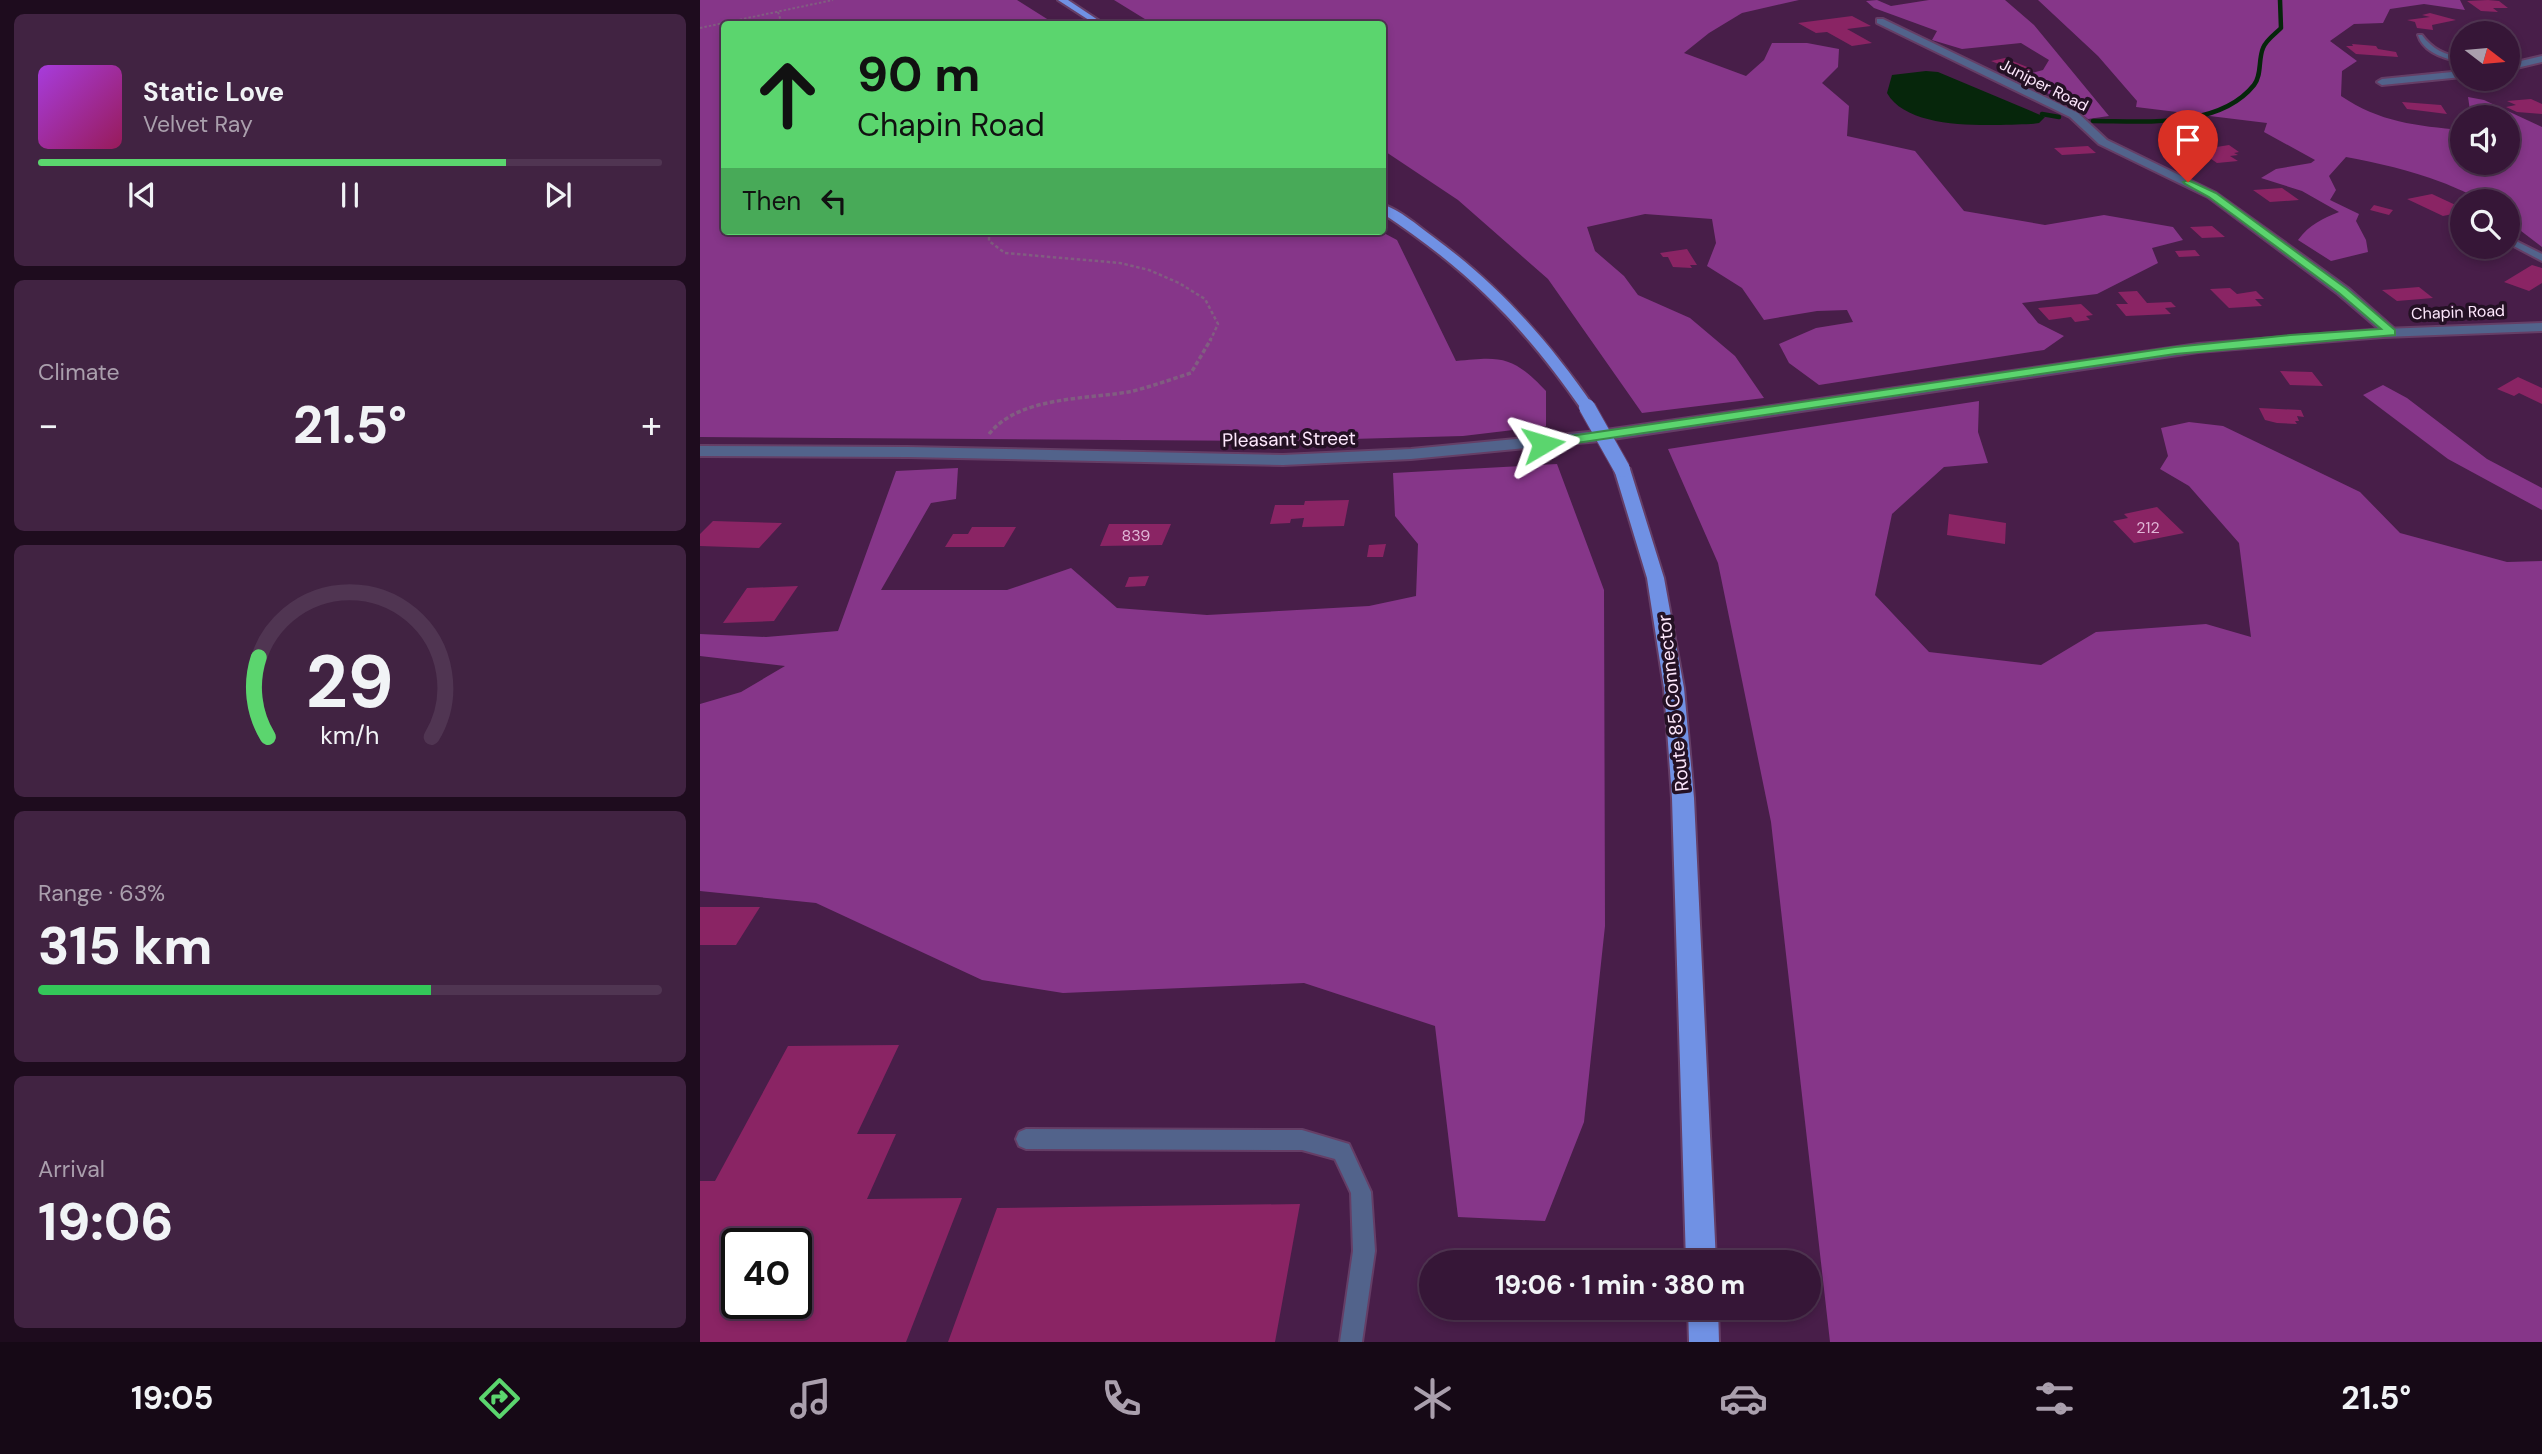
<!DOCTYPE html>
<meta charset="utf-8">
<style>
body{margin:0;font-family:"DM Sans",sans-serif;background:#412342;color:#f1f3f6;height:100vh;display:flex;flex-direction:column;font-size:26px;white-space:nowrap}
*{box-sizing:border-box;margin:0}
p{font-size:23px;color:#aa9fad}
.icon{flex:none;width:38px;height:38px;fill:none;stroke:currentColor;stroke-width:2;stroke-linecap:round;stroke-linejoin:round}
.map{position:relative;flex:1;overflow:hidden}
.side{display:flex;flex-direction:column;gap:14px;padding:14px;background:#1e0c1e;width:700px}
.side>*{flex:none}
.hud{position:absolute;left:21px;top:21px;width:665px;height:214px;border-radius:7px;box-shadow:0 4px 10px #0003,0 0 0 2px #503552;background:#5bd56e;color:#111;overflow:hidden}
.needle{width:46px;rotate:106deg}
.buttons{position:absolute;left:1750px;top:21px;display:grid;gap:14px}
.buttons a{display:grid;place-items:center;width:70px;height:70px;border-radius:50%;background:#361637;box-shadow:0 4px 10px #0003,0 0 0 2px #503552;font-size:35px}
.speed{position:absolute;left:21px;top:1228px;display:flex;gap:14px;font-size:35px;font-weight:700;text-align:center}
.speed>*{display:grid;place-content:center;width:91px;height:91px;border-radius:50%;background:#361637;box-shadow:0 4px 10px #0003,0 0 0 2px #503552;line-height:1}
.speed .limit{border:4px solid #111;border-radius:10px;background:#fff;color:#111}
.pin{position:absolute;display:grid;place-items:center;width:60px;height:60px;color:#fff;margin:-72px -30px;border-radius:50% 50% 50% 0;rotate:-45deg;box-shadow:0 0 7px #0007}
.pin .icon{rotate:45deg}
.me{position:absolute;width:77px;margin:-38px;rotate:83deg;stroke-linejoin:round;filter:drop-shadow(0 0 5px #0008)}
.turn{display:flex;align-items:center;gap:24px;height:147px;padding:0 21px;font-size:32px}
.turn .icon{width:91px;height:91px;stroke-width:2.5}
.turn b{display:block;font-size:49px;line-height:60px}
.then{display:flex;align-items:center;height:66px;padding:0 21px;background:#0003;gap:14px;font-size:26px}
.big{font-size:52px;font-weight:800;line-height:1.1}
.side .card{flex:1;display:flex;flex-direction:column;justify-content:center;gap:10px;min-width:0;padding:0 24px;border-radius:10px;background:#412342}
.side .dial{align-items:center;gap:0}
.dial svg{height:182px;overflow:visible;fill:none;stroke:#503552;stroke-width:7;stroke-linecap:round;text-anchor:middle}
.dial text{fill:#f1f3f6;stroke:none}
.song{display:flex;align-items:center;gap:21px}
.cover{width:84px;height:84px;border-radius:10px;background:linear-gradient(135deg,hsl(280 70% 55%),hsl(330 70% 35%))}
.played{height:7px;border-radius:4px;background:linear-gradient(90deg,#5bd56e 75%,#503552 75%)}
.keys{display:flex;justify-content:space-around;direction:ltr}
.heat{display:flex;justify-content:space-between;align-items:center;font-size:38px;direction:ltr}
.charge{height:10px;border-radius:5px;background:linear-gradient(90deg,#34c759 63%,#503552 0)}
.trip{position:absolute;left:719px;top:1250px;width:402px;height:70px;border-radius:35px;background:#361637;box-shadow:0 4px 10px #0003,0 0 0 2px #503552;font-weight:800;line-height:70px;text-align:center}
.menu{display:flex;height:112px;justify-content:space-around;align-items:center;background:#160916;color:#aa9fad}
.menu .icon{width:49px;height:49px}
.menu .selected{color:#5bd56e}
.menu b{font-size:32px;color:#f1f3f6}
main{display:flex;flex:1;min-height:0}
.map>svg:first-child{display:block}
</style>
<main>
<section class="side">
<div class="card">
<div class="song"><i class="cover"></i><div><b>Static Love</b><p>Velvet Ray</p></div></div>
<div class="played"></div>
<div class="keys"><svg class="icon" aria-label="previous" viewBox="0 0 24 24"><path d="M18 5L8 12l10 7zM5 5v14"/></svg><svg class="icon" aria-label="pause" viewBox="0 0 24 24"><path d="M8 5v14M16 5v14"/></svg><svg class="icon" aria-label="next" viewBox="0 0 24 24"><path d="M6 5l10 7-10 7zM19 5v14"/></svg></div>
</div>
<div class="card"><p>Climate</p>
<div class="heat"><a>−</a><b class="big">21.5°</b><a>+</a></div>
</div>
<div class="card dial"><svg viewBox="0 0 100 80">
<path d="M14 69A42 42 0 1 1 86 69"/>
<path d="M14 69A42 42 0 0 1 10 34" stroke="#5bd56e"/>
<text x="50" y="56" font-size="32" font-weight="700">29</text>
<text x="50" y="72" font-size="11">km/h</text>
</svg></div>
<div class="card"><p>Range · 63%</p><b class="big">315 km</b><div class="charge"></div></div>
<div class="card"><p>Arrival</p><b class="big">19:06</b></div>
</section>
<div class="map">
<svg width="1842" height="1342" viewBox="0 0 1842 1342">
<rect width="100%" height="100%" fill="#481e49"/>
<!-- forest -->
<path fill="#863689" d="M0,0H317L355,24H24V231H680L697,240L756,361C802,356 813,356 846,391V426L763,436L577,441L0,437Z
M414,0H1099L1042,13L1009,33L984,53L1046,76L1064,60L1072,43H1107L1139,49L1138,67L1122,83L1149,106L1147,136L1215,151L1264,211L1345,225L1404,215L1473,227L1483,240L1452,248L1458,263L1397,294L1322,303L1338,323L1364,336L1344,350L1119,385L1089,363L1079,344L1116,328L1153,322L1147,310L1117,311L1064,320L1042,288L1007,266L1016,243L1012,219L945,214L887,227L895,251L924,276L938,295L990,318L1035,356L1064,398L942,413L848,279L758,200L683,150L682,24H453Z
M1177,0L1191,6L1229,0H1305L1334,25L1409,116L1388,119L1373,107L1318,77L1343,70L1349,60L1321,43L1262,49L1232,40L1237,31L1174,8L1166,1Z
M1338,0H1760L1765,10L1724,4L1690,9L1683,23L1654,24L1630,41L1657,61L1642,71L1641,96C1679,122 1717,126 1762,130V163H1808V117H1771L1768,97L1784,100L1842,127V247L1808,221V201C1777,201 1768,192 1741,182C1710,170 1678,163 1646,157L1629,176L1636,190L1630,200L1659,214L1656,221L1666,240L1668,252L1631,261L1598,240C1610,224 1622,219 1639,212L1602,191L1561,178L1576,169L1611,163L1615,160L1564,132L1567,123L1436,107L1437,101L1398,56Z
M1683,385L1707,398L1787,459L1842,488V510L1748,459L1663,395Z
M1279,401L1278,432L1288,463L1244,467L1192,514L1175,595L1229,652L1341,665L1396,632L1506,624L1551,637L1539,543L1489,486L1460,469L1468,456L1461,428L1489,422L1523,426L1660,492L1700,533L1807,562L1842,561V1342H1130L1071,822L1018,563L968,449Z
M857,464L904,590L905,926L884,1122L845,1221L758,1217L735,1026L604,983L363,993L282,980L116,903L0,891V704L41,692L85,666L0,656V634L66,637L138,631L196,471L258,468L256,499L231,503L181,590H307L371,568L417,608L507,615L669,606L716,596L718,544L695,516L693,473Z"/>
<!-- water -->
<path fill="#06260b" d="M1226,71L1238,72L1345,117L1339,123L1331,124C1293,125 1209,132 1187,93L1192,75Z"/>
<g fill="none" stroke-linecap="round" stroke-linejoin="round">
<!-- stream -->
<path stroke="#06260b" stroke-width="4.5" d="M1342,114L1359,117
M1393,121C1443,121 1519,129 1554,85C1562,75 1558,60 1563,48C1566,40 1575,34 1581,28L1580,0"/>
</g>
<!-- building -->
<path fill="#8a2464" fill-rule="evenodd" d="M1788,0L1799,1L1808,8H1793L1798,12L1781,11L1767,1Z
M1730,13L1756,20L1732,25L1733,30L1717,28L1715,22L1707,20L1730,17L1722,15Z
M1152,16L1171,26L1147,29L1172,43L1152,46L1127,32L1116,33L1098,23Z
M1652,44L1676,46L1678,49L1696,52L1698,57L1656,54L1646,46H1653Z
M1305,58L1332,69L1319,72L1291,61Z
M1831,99L1842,104V114L1817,112L1806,107L1816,105L1807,101Z
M1702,102L1741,105L1747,114L1707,109Z
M1529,145L1539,152L1534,153L1538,155L1530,156L1538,161L1517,163L1498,150Z
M1388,146L1396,153L1362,155L1354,148Z
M1582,188L1599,200L1570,202L1553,190Z
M1732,194L1762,208V212L1743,216L1707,199Z
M1674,205L1693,210L1689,215L1670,210Z
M1512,226L1525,237L1502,238L1490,227Z
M1776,247H1806L1811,248L1800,255Z
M987,249L997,265H990L992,268L973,267L968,257H963L960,253Z
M1495,250L1500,256L1479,257L1475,251Z
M1832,265L1842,268V283L1829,291L1804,282Z
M1719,287L1733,298L1697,301L1682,290Z
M1530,288L1537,294L1556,291L1564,299H1555L1562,306L1529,308L1510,289Z
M1437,291L1447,303L1471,302L1476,307L1465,308L1471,314L1426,316L1416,304H1428L1418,292Z
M1381,304L1393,315L1386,316L1390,320L1375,322L1371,317L1349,320L1338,308Z
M1580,371L1612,372L1623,386L1590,385Z
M1818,377L1842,388V404L1819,393L1814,396L1797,389Z
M1559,408L1601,410L1604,417L1597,416L1599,421H1595L1597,424L1577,423L1565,420Z
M649,500L644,526L602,527L604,518L591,519L590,523L570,524L575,505H604L605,501Z
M1457,507L1484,533L1434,543L1413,521L1428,518L1424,514Z
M1249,514L1306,523L1305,544L1247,535Z
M13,521L82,523L59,548L0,546V534Z
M409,524H471L462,545L400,546Z
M272,527H316L304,547H245L253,534H268Z
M686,544L683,557H667L669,545Z
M449,576L445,586L425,587L429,577Z
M98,586L74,621L23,623L47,588Z
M0,907H60L36,945H0Z
M199,1045L157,1134H196L167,1199L262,1198L206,1342H0V1181H15L88,1046ZM37,1244H96V1304H37Z
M600,1204L575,1342H248L297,1208Z"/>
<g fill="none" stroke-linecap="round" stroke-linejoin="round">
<defs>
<path id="service" d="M1718,35H1722C1732,49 1745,55 1762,58V62C1744,59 1723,52 1718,35Z
M1808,237L1842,254V261L1808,243Z
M326,1129L602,1130L649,1144L671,1192L675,1251L662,1342H640L653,1251L651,1193L635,1159L602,1150L326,1149L319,1146L316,1139L319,1132Z"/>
<path id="minor" d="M1177,19H1183L1378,113L1407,140L1516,193L1648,288L1698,332L1696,335H1686L1638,294L1508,197L1399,144L1370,117L1177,23Z
M1842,56V62L1808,70V64Z
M1762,71V77L1682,85L1677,82L1682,79Z"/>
<path id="tertiary" d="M1842,323V331L1683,337L1498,352L899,441L711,459L583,465L208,457L0,456V446L208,447L583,455L711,449L899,431L1498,344L1683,329Z"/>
<path id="primary" d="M358,0H368L404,24H395Z
M682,204C700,210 717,225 732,236C798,284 849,341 894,407L892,410H882C823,325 768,270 682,213Z
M922,464L930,469L964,578L984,688L994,798L1016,1262H986L972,798L964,688L947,578L914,469Z
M988,1307H1018L1019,1342H989Z"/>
</defs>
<!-- service casing -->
<use href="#service" stroke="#653e66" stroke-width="4"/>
<!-- minor casing -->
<use href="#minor" stroke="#653e66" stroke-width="4"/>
<!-- tertiary casing -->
<use href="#tertiary" stroke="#653e66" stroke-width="4"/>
<!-- primary casing -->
<use href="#primary" stroke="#653e66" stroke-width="4"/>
<!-- path-far2 -->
<path stroke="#815d81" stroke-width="2" stroke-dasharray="2.5 2" stroke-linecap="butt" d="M78,12L82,24
M0,28L133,0"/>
<!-- path-far1 -->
<path stroke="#815d81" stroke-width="2.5" stroke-dasharray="3.5 2.5" stroke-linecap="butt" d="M289,231V241L305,253L420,263L449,270L479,283L505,299L518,324L510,341"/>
<!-- path -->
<path stroke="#815d81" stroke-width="3.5" stroke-dasharray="4.5 2.5" stroke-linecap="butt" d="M289,434C320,395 389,400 433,391C453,386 472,379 491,373L511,339"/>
<!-- service -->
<use href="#service" fill="#52638b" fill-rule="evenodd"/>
<!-- minor -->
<use href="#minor" fill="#52638b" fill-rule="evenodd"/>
<!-- tertiary -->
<use href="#tertiary" fill="#52638b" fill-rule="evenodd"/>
<!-- primary -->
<use href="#primary" fill="#7091e4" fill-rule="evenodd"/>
<defs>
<path id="primary-bridge" d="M887,407L922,469"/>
</defs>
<!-- primary-bridge casing -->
<use href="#primary-bridge" stroke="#653e66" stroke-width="18" stroke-linecap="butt"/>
<!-- primary-bridge -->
<use href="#primary-bridge" stroke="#7091e4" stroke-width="16"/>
</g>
<!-- route -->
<path fill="#5bd56e" stroke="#3b8a48" stroke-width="2" d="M1488,180L1516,193L1647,289L1695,330V335L1475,354L843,448L837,444L843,440L1475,347L1590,335L1681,329L1639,293L1509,197L1485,184L1483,182Z"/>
<g text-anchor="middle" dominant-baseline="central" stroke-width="7" stroke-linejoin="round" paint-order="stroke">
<!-- far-street labels -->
<g font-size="16" fill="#fde7fc" stroke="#241124">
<text transform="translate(1344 85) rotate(27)">Juniper Road</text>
<text transform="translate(1758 312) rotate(-2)">Chapin Road</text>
</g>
<!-- number labels -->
<g font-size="16" fill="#e0b6d6">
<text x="1448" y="527">212</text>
<text x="436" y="535">839</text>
</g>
<!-- street labels -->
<g font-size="19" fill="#fde7fc" stroke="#241124">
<text transform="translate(589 439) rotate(-1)">Pleasant Street</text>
<text transform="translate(973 703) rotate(-96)">Route 85 Connector</text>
</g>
</g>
</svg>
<div class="buttons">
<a><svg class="needle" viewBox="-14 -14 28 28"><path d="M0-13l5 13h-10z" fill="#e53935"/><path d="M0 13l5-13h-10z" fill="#aa9fad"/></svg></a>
<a><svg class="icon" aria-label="sound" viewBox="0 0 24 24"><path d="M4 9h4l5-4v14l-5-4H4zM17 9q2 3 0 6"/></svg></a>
<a><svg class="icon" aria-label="search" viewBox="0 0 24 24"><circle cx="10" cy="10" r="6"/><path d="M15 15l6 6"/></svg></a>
</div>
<div class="speed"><div class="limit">40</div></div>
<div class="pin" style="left:1488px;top:182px;background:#d93025"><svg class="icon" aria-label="arrive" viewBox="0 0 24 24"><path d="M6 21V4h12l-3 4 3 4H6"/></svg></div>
<svg class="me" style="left:843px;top:444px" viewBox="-20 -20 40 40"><path d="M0-17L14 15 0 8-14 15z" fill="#5bd56e" stroke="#fff" stroke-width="4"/></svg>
<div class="trip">19:06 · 1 min · 380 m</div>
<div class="hud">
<div class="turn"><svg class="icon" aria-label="ahead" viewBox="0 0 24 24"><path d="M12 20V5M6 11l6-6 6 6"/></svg><div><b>90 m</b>Chapin Road</div></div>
<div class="then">Then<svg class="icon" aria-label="left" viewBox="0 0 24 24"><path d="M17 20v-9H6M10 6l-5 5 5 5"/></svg></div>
</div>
</div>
</main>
<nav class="menu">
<b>19:05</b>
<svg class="icon selected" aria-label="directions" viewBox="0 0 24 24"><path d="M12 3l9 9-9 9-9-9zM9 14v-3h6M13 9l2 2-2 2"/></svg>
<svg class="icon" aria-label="music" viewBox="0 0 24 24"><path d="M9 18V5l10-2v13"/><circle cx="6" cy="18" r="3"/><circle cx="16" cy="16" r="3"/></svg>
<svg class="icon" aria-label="phone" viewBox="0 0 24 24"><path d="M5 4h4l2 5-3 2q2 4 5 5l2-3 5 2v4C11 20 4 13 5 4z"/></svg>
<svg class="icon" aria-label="climate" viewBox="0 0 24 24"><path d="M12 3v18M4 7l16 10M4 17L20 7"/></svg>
<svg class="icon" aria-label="car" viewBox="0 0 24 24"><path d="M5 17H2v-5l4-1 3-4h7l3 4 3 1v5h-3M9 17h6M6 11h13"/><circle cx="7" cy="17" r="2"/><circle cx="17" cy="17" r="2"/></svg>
<svg class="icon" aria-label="filters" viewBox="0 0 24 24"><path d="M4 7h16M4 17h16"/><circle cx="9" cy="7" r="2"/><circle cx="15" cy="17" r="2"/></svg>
<b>21.5°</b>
</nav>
